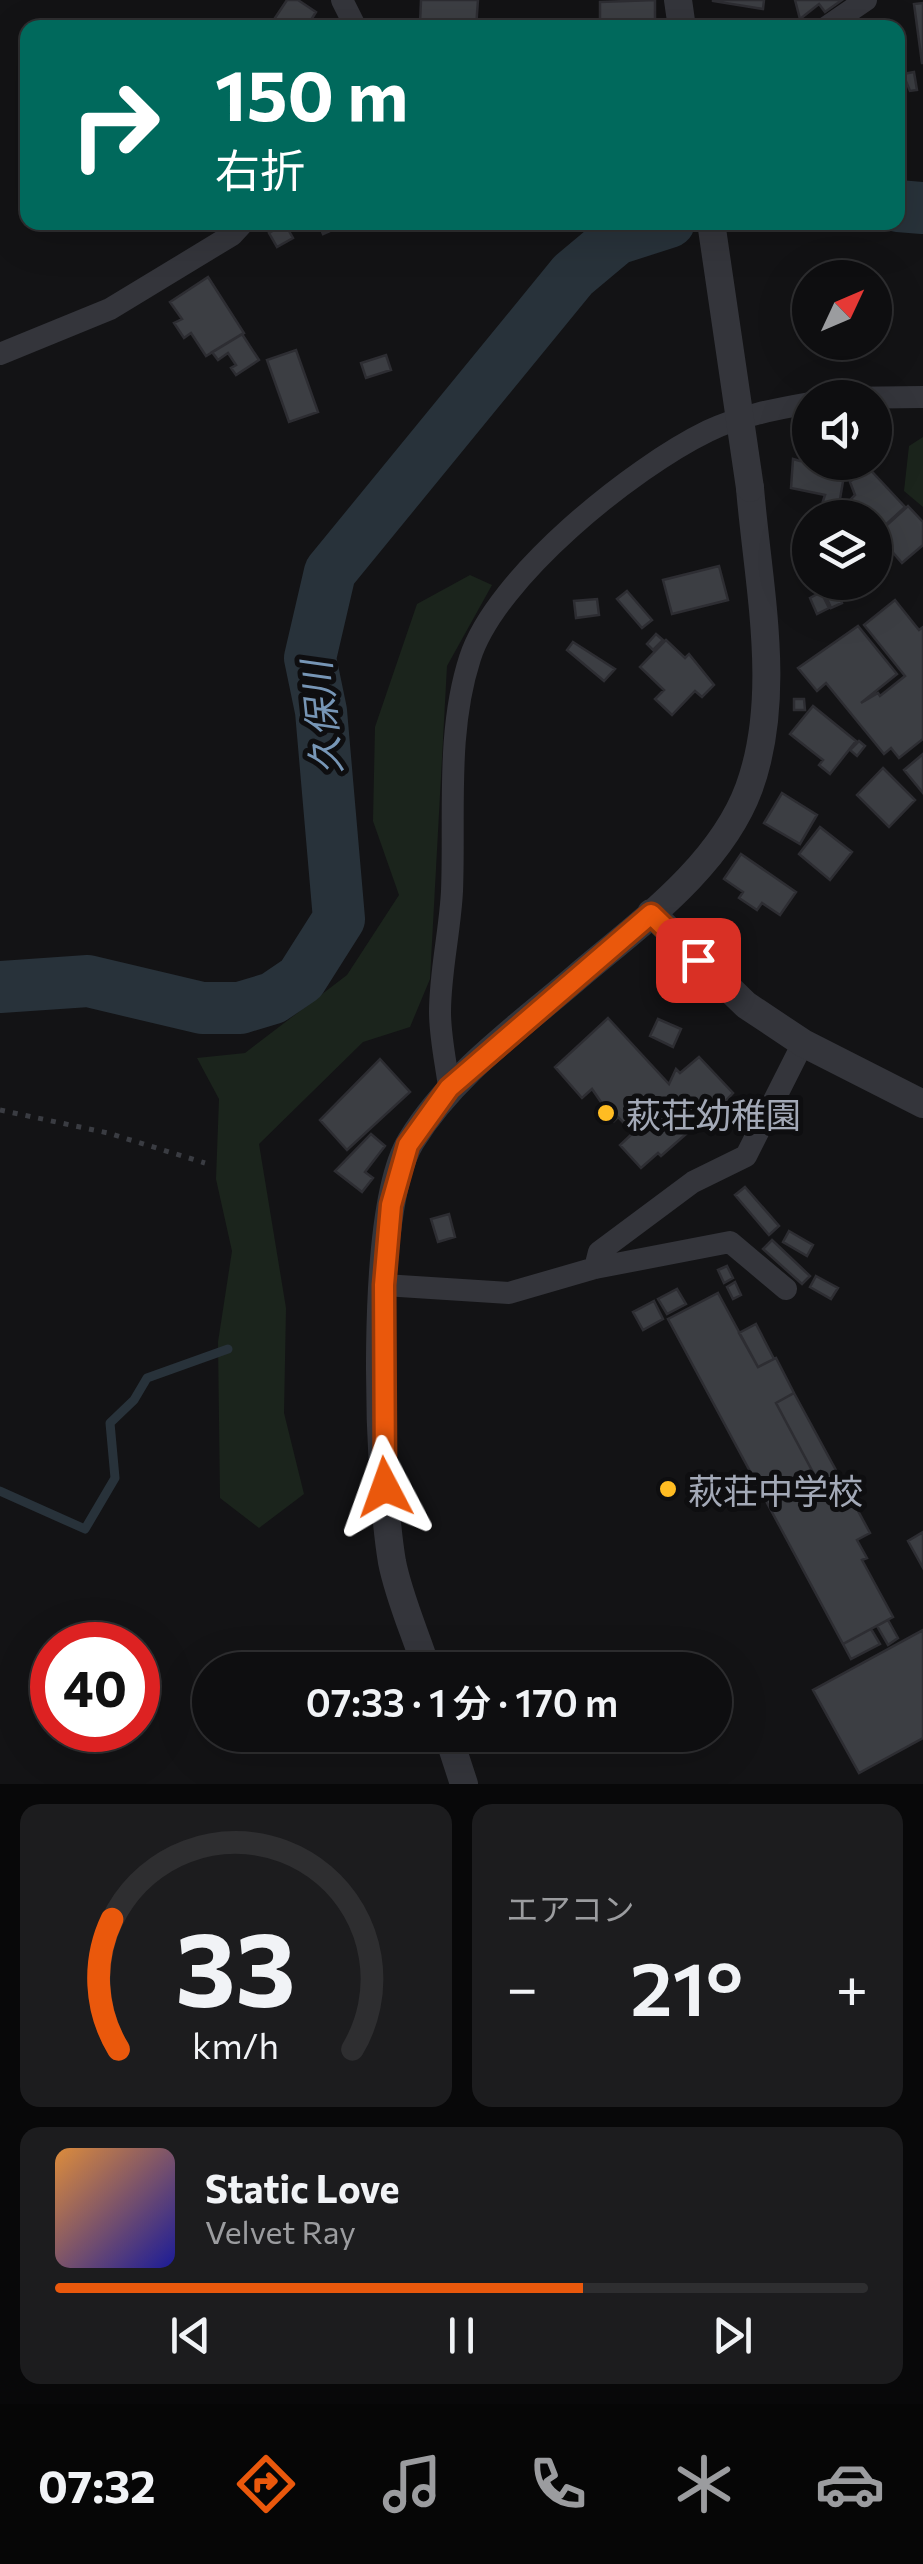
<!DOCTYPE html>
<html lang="ja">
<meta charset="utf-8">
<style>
body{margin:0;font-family:Commissioner,"Noto Sans JP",sans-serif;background:#1c1c1e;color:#f1f3f6;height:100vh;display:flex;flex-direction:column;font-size:38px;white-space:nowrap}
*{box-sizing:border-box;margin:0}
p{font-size:32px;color:#9b9c9f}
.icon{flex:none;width:55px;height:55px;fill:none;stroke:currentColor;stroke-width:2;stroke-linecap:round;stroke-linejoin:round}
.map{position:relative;height:1784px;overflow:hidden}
.drawer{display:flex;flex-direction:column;gap:20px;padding:20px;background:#080809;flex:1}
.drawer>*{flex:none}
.hud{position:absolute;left:20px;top:20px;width:885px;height:210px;border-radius:20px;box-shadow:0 10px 40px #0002,0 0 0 2px #2e2e30;background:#00695c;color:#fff;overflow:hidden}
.needle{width:65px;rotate:46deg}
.fabs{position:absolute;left:792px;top:260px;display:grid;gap:20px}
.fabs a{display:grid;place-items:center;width:100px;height:100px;border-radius:50%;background:#0e0e10;box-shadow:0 10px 40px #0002,0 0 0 2px #2e2e30;font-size:50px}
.speed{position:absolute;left:30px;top:1622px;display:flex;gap:20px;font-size:50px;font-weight:700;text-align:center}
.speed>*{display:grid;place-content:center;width:130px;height:130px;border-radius:50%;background:#0e0e10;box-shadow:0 10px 40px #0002,0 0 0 2px #2e2e30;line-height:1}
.speed .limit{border:15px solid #d22;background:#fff;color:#111}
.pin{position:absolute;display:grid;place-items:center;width:85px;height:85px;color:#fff;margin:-42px;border-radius:20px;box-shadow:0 5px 15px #0006}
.me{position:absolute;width:110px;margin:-55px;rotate:356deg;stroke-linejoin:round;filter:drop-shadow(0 0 8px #0008)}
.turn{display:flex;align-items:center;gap:35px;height:210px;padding:0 30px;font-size:45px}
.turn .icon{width:130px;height:130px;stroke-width:2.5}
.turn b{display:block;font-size:70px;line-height:85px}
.big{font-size:75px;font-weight:600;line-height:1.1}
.drawer .tile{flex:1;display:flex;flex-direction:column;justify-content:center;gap:15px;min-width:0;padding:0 35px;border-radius:20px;background:#1c1c1e}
.drawer .dial{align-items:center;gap:0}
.dial svg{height:260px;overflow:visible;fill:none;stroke:#2e2e30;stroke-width:7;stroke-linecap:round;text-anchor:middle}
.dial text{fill:#f1f3f6;stroke:none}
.song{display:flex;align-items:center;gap:30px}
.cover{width:120px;height:120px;border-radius:15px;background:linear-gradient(135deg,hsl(30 70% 55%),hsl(240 70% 35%))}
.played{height:10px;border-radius:5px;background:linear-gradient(90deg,#ea580c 65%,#2e2e30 65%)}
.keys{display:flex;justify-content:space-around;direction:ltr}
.heat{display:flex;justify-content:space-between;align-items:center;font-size:55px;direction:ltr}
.drawer .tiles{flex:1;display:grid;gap:20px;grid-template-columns:1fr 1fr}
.tile:last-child{grid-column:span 2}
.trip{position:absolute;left:192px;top:1652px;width:540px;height:100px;border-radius:50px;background:#0e0e10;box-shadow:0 10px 40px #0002,0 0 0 2px #2e2e30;font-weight:600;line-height:100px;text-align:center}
.dock{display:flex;height:160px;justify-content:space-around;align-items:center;background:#060606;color:#9b9c9f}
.dock .icon{width:70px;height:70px}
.dock .current{color:#ea580c}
.dock b{font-size:45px;color:#f1f3f6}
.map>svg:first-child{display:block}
</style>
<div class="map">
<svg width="923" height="1784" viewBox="0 0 923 1784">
<rect width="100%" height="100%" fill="#131315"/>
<!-- green -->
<path fill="#1b241c" d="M923,437V507L904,491L909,446Z
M470,575L492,585L447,666L430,979L410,1027L363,1042L259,1144L286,1308L284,1413L304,1494L259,1528L220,1498L218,1342L232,1251L216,1179L219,1099L197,1058L245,1053L347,975L399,895L373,821L375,727L417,604Z"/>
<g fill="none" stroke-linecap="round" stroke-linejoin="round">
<!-- stream -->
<path stroke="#28323a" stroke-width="9" d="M0,1491L85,1529L115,1478L110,1423L134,1400L147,1378L228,1349"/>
<!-- river -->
<path stroke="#28323a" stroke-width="52" d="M898,206L923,208
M0,987L88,981L202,1008H240L273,998L301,979L339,919L321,711L310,658L330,572L573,275L616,239L669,222"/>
</g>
<!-- building -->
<path fill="#3c3e43" stroke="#2d2d32" stroke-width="2.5" d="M287,0H298L316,12L306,28H288L275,18Z
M421,0H478L476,28L420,24Z
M655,0V28H600V2Z
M764,0L763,9L713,1V0Z
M795,0H842L825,12L819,4L800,19Z
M923,3V63H922L914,4Z
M914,72L917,90L910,91L903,74Z
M318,222H344V225L323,234Z
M285,224L293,238L277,247L269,233Z
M208,277L244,333L206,356L191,333L184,338L174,323L182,319L170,302Z
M242,334L259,360L236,375L231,368L236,365L228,353L218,360L212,352Z
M296,350L318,412L289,422L267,360Z
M386,355L391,370L366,378L361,363Z
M802,454L810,456V462L846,464L839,505L823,501L825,495L791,488L793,459L800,461Z
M864,463L905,507L880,530L875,518H869L851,499L855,495L850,482L855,477L853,473Z
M908,506L923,522V545L902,563L877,534Z
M810,531V564L807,565L799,533Z
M719,566L728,600L672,614L663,580Z
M820,582H862L864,587L840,598L842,603L831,608Z
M627,591L652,620L642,628L617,599Z
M821,592L829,608L817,614L810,598Z
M597,599L599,615L576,618L574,601Z
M895,600L919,630L923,627V739L899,758L891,748L884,754L826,683L817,691L798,668L858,626L897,674L861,703L878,693L880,696L905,676L864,625Z
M656,634L663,640L653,650L647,644Z
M666,640L685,658L689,654L714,685L702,697L695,691L672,715L655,699L664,690L640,667Z
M573,642L615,669L604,681L567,650Z
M794,699H804L805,710H794Z
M813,706L856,741L830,774L819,765L823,760L790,734Z
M859,741L865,746L857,756L850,750Z
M923,754V793L904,770Z
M883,768L915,800L889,827L857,795Z
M782,793L817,815L800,844L764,823Z
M820,827L852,852L830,880L799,854Z
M741,854L796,892L780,915L762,903L757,910L739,898L743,892L724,879Z
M608,1018L669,1084L676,1069L680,1073L699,1057L733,1093L707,1121L688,1099L702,1120L661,1156L658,1153L641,1168L620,1145L633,1133L618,1117L614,1121L592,1089L582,1098L555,1067Z
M658,1019L681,1029L673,1047L650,1036Z
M380,1059L410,1092L347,1150L320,1120Z
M371,1134L385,1146L365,1172L373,1178L362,1192L335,1171Z
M745,1187L779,1226L769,1235L735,1195Z
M449,1214L455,1237L438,1242L431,1219Z
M789,1231L813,1245L807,1256L783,1242Z
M772,1240L810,1276L802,1284L763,1249Z
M727,1266L733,1278L724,1283L718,1270Z
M816,1276L838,1288L831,1299L810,1287Z
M735,1282L741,1295L733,1299L727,1287Z
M677,1289L686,1304L667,1314L658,1299Z
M718,1293L758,1367L776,1358L794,1393L776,1403L831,1506L850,1496L870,1533L857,1540L867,1558L862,1560L893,1617L843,1644L668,1319Z
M654,1301L663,1319L643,1330L633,1312Z
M756,1324L774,1359L758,1367L739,1333Z
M794,1393L850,1496L831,1506L776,1403Z
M923,1532V1568L908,1541Z
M888,1620L898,1638L888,1645L877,1626Z
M871,1629L880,1644L851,1659L843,1644Z
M923,1630V1738L859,1773L813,1690Z"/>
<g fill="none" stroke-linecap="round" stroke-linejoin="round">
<!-- path -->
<path stroke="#3a3c42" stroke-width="5" stroke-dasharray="5 8" stroke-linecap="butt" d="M0,1110L108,1133L205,1163"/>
<!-- minor -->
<path stroke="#34353b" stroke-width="22" d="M342,0L356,28
M825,28L866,0
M0,354L110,309L232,235L244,222
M838,398L923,397
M449,1087C446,1063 440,1037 440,1012C440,972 450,931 452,891C455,814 446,732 470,658C496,577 632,468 708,431C739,416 776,409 810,403
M595,1268L599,1252L693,1182L746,1156L803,1043
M384,1285L509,1293L595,1268L730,1242L786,1289"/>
<!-- tertiary -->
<path stroke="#34353b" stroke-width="28" d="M678,0L682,28
M651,913L746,1005L803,1043L923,1104
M427,1670C416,1635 399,1598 392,1562C378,1478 368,1211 411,1141C452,1074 518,1028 577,977C638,925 720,867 749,788C783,695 758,585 750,488
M448,1735L464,1784"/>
<!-- tertiary-bridge -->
<path stroke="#34353b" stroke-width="28" d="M711,222L750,488"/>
</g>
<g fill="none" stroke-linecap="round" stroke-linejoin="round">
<defs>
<path id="route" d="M385,1487L384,1285L391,1205L408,1145L449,1088L651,914L698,960"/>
</defs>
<!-- route casing -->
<use href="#route" stroke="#983908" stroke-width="25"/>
<!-- route -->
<use href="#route" stroke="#ea580c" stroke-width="18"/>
</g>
<!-- markers -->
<g fill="#ffbc22" stroke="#0e0e10" stroke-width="4">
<circle cx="606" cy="1113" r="10"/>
<circle cx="668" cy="1489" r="10"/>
</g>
<g text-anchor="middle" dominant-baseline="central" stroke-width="10" stroke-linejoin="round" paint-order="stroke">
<!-- poi labels -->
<g font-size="35" fill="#a3a9b7" stroke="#0e0e10" text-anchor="start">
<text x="626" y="1113">萩荘幼稚園</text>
<text x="688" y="1489">萩荘中学校</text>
</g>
<!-- water labels -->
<g font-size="38" font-style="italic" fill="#7796b6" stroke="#0e0e10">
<text transform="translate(320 718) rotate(-96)">久保川</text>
</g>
</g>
</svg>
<div class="fabs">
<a><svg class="needle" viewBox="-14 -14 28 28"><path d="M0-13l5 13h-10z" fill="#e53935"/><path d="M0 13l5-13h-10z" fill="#9b9c9f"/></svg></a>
<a><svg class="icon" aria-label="sound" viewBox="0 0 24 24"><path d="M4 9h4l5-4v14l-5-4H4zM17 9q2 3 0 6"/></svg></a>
<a><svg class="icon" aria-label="layers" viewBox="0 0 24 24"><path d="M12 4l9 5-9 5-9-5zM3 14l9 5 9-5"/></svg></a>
</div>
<div class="speed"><div class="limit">40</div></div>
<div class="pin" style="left:698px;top:960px;background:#d93025"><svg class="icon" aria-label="arrive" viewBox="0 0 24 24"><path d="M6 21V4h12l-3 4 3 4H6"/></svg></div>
<svg class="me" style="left:385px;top:1487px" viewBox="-20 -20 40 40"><path d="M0-17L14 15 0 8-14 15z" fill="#ea580c" stroke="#fff" stroke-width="4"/></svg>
<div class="trip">07:33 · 1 分 · 170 m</div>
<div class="hud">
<div class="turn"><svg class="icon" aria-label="right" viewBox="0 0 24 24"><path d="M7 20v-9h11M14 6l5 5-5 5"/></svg><div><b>150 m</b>右折</div></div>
</div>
</div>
<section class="drawer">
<div class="tiles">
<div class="tile dial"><svg viewBox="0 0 100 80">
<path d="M14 69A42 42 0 1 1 86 69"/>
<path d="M14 69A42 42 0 0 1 12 29" stroke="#ea580c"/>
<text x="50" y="56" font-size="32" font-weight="700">33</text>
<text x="50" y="72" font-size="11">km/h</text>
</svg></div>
<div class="tile"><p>エアコン</p>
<div class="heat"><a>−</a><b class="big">21°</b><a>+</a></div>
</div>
<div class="tile">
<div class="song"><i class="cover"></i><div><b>Static Love</b><p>Velvet Ray</p></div></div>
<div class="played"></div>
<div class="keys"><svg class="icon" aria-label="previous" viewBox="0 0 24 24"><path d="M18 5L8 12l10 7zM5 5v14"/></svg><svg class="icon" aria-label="pause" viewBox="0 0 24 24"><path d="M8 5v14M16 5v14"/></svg><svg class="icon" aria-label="next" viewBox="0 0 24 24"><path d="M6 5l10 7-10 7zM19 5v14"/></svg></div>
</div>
</div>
</section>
<nav class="dock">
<b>07:32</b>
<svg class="icon current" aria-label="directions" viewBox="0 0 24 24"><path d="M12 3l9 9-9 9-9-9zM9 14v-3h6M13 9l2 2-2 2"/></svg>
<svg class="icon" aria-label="music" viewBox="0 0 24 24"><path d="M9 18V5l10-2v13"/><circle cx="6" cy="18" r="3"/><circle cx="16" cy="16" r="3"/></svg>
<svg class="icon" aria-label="phone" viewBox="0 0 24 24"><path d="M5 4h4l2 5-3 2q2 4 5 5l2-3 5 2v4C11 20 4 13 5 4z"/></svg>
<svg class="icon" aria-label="climate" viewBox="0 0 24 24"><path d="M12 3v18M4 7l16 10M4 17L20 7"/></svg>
<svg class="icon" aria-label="car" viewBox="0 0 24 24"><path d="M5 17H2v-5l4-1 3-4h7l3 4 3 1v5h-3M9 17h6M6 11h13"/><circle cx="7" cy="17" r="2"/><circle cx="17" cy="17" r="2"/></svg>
</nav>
